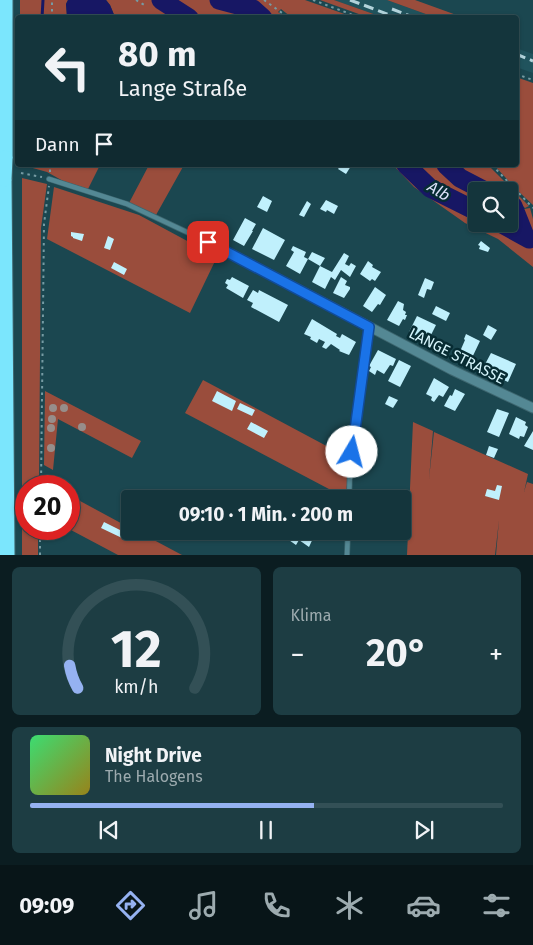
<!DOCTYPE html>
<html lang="de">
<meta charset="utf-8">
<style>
body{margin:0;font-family:"Fira Sans",sans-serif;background:#1d3d43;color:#f1f3f6;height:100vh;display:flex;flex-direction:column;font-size:19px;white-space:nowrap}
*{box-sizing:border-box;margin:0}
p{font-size:16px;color:#9dabaf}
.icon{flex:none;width:28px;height:28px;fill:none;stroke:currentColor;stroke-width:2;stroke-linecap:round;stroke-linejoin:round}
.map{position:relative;height:555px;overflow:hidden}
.panel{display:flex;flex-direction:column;gap:12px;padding:12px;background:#0b1d21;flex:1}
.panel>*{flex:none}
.guide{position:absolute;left:15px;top:15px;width:504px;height:152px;border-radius:5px;box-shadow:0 1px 4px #0004,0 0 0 1px #335056;background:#14353c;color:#f1f3f6;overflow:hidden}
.tools{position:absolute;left:468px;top:182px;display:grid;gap:10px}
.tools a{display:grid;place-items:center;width:50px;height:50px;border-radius:5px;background:#14353c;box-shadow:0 1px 4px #0004,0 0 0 1px #335056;font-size:25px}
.speed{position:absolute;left:15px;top:475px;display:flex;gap:10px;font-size:25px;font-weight:700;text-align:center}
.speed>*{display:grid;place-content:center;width:65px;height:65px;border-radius:50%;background:#14353c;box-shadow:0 1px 4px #0004,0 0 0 1px #335056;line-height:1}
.speed .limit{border:8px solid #d22;background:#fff;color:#111}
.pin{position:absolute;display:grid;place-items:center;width:42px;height:42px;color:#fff;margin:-21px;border-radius:10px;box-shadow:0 2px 8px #0006}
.me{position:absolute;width:55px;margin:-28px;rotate:8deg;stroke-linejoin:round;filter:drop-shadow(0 0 4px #0008)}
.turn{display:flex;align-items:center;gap:18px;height:105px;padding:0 20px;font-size:22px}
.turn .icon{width:65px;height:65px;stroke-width:2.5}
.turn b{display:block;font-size:35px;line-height:42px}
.then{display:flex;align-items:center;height:48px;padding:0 20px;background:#0003;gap:10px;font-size:19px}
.big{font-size:38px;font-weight:700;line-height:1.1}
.panel .widget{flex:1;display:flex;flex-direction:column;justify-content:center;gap:8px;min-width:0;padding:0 18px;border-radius:8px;background:#1d3d43}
.panel .dial{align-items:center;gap:0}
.dial svg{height:130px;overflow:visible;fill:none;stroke:#335056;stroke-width:7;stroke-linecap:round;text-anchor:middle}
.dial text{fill:#f1f3f6;stroke:none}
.song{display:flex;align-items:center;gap:15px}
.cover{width:60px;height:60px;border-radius:8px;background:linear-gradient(135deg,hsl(140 70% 55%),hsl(50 70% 35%))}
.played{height:5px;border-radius:2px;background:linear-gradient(90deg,#95b2f1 60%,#335056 60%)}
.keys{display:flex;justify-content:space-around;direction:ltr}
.heat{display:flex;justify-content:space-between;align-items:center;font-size:28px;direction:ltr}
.panel .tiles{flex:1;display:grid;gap:12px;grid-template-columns:1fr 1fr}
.widget:last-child{grid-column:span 2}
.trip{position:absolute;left:121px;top:490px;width:290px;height:50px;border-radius:5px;background:#14353c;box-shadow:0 1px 4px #0004,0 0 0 1px #335056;font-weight:700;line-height:50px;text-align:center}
.tabs{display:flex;height:80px;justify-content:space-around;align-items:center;background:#081518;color:#9dabaf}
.tabs .icon{width:35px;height:35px}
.tabs .on{color:#95b2f1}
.tabs b{font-size:22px;color:#f1f3f6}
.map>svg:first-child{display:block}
</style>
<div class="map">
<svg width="533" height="555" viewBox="0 0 533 555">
<rect width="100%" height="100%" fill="#1b4750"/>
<!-- built -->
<path fill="#20535d" d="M334,0H387L434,17H382Z
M516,48L533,54V73L516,67Z"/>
<!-- green -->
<path fill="#9a4d3c" d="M20,0H68L66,4L67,17H20Z
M106,0H305L353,17H291L281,9L278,12L285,17H266C260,11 254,6 245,3L250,6L261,17H115L110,5Z
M320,0H334L382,17H367Z
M387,0H415L462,17H434Z
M516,77L533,83V205L517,190L494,165H516Z
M22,165H100L88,189L63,181L47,172Z
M149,165H184L156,215L129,203Z
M393,165H454L462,173L455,165H488L529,206L525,208L509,193V191L480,182L502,191H476V224H509V195L524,209L530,208L533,219V267L498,239L465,223L414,187Z
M22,178L47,184L41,228L39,486H26V529H38V555H22Z
M54,187L139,215L217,257L190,313L47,239Z
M203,380L349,458L346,498L185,413Z
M45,391L141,441L132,458L58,419L53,470L44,465Z
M413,422L433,431L429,479L434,432L528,474L524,492L527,482L533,484V555H496L499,520L495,555H407Z
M69,495L130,528V531H137L182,555H118L69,529Z"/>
<!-- water -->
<path fill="#171764" d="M68,0H106L110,5L115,17H67L66,4Z"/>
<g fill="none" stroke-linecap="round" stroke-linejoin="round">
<!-- stream -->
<path stroke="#171764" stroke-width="3" d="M42,18L43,0"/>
<!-- river -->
<path stroke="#171764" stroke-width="19" d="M161,0L189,18
M219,0L253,9L263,18
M406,165L430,188L476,211
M446,165L460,178L485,191
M509,203L513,206L525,236
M502,224L529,239"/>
</g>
<!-- building -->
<path fill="#c0f0fc" d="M341,165L351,166L346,174L338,169Z
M263,196L272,201L267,212L257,207Z
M326,200L338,206L334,214L327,210L326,212L320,209Z
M307,201L311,204L304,217L299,215Z
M245,218L256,224L252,231H253L244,246L233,240Z
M263,228L285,240L274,260L252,249Z
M71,232L84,234L82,241L73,238V237L71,236Z
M108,236L114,239L110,250L104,248Z
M481,241L490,248L488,252L479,249L480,246L478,245Z
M293,246L306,252L304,257L308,259L300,274L286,266L294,252L291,250Z
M312,252L325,258L320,266L308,259Z
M344,253L349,256L345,264L349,266L351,263L356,266L350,277L341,270L335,280L331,277L325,289L312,282L320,266L332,272Z
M368,261L373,265L372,267L381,272L375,281L372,279L370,281L360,274Z
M114,262L127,269L124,275L111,268Z
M232,277L249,286L243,298L226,288L228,285L225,283L227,279L230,280Z
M341,277L347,281L345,285L350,287V289L344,298L333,293Z
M425,278L434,282L431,290L427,289L424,298L418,295Z
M375,287L386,295L380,305L378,304L372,312L363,306Z
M253,290L258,293L259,290L288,305L279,322L251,307L253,303L247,300Z
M398,301L404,304L403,310L406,312L405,315H407L405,320L403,319L399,326L387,320Z
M436,306L450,313L446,321L432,314Z
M417,316L436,325L428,341L409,332Z
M312,319L337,334L336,336L340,338L342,334L356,342L349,355L339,351L340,350L331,344L326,349L322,347L325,342L319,339L317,343L310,339L311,337L304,334Z
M488,325L497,330L491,340L483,335Z
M466,334L480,341L470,362L458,356L465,340L464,339Z
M378,350L396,359L393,366L390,365L384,374L377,370L375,375L369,371L371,367L369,366Z
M491,353L516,364L508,382L482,370Z
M399,360L411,366L400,387L388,381Z
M434,378L449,387L443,397L439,395L434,402L431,400L432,397L426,394Z
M455,389L465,394L455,411L444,406L450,395L452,396Z
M217,391L236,401L232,411L212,401Z
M389,396L398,400L393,408L385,404Z
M240,403L255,410L252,416L237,409Z
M497,409L509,413L499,437L487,432Z
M516,417L526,422L525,425L528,427L524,437L520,436L519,439L509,434Z
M251,422L268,431L264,438L247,429Z
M533,431V450L524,446Z
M489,446L498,449L494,458L486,455Z
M497,485L502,486L499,500L485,496L487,489L495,491Z
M104,522L124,532L122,538L101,528Z
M273,531H298L303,534L304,531H310L315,534L309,547L299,540L296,545L286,538L288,536L283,534L281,537Z"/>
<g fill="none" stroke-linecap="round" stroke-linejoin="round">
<defs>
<path id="service" d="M49,179L127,204L208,242
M349,499L350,470L369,327
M347,555L348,531"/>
<path id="minor" d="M208,242L452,370L533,408"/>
<path id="motorway" d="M5,0V158
M4,179L7,555"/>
</defs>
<!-- service casing -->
<use href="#service" stroke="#3d666f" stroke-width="6"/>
<!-- minor casing -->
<use href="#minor" stroke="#3d666f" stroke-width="11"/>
<!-- motorway casing -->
<use href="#motorway" stroke="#3d666f" stroke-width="17"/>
<!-- path -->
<path stroke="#769ba3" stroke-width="2" stroke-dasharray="2.5 4" stroke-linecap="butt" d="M136,0L146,6
M264,0L289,18
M313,0L361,18
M52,18V0
M516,74L533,80
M492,165L533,208
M50,172V165
M21,173L42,177
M41,486L44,224L49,186
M40,555V529"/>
<!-- service -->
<use href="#service" stroke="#548894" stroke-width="4.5"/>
<!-- minor -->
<use href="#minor" stroke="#548894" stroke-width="9"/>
<!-- motorway -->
<use href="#motorway" stroke="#7be6fd" stroke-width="15"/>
<!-- rail -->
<path stroke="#b2d3db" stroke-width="3" stroke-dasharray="10 5" stroke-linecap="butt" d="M350,0L398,18
M392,9L415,18
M516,54L533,61"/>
<defs>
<path id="motorway-bridge" d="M4,179L5,158"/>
</defs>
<!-- motorway-bridge casing -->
<use href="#motorway-bridge" stroke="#3d666f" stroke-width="17" stroke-linecap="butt"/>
<!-- motorway-bridge -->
<use href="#motorway-bridge" stroke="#7be6fd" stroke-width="15"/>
</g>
<!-- trees -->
<g fill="#978e8b">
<circle cx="53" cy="408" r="4"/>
<circle cx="64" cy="408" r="4"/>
<circle cx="52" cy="419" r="4"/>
<circle cx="82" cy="427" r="4"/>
<circle cx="51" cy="428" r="4"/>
<circle cx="51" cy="448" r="4"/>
</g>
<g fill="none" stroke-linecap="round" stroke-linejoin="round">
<defs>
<path id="route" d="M208,242L369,327L352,452"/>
</defs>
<!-- route casing -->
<use href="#route" stroke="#114b97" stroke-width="12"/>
<!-- route -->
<use href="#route" stroke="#1a73e8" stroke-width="9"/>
</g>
<g text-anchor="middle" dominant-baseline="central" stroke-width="5" stroke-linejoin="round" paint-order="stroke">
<!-- street labels -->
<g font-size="15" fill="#d7f6fd" stroke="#072c33">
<text transform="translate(457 356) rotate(27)">LANGE STRASSE</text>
</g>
<!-- water labels -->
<g font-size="16" font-style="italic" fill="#dce2f9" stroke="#072c33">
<text transform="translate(439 191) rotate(31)">Alb</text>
</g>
</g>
</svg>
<div class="tools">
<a><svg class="icon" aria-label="search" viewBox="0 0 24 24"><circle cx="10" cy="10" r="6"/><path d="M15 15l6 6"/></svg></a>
</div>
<div class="speed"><div class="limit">20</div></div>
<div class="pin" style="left:208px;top:242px;background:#d93025"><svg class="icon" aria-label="arrive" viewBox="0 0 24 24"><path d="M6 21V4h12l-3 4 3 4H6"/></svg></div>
<svg class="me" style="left:352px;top:452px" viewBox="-20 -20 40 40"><circle r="19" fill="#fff"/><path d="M0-13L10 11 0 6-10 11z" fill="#1a73e8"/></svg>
<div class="trip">09:10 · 1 Min. · 200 m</div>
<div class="guide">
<div class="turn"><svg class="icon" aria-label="left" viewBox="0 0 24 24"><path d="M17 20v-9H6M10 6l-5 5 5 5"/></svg><div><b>80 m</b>Lange Straße</div></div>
<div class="then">Dann<svg class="icon" aria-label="arrive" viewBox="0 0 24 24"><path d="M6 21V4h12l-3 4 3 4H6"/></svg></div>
</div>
</div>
<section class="panel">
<div class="tiles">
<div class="widget dial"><svg viewBox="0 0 100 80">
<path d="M14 69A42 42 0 1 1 86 69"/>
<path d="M14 69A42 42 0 0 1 9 55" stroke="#95b2f1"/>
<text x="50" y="56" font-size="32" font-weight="700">12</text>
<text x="50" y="72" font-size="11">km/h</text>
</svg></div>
<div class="widget"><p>Klima</p>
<div class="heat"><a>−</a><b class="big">20°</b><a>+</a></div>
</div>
<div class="widget">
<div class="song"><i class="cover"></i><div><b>Night Drive</b><p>The Halogens</p></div></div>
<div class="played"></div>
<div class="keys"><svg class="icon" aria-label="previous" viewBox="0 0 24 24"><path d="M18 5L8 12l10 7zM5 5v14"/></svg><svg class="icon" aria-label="pause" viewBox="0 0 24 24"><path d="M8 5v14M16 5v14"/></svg><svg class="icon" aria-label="next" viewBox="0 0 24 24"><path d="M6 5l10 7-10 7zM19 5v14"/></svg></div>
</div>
</div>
</section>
<nav class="tabs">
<b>09:09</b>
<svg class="icon on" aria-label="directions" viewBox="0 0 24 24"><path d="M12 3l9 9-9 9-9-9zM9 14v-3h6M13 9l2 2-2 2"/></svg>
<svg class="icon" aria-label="music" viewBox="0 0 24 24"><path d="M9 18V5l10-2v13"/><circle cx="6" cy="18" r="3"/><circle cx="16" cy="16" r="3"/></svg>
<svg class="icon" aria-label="phone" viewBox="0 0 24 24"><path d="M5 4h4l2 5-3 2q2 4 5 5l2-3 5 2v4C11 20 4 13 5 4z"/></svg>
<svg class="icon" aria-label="climate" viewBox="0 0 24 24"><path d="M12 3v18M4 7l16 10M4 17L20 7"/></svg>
<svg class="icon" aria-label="car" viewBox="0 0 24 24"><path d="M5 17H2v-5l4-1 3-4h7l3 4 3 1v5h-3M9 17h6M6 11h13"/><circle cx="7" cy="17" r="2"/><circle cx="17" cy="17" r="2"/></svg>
<svg class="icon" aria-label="filters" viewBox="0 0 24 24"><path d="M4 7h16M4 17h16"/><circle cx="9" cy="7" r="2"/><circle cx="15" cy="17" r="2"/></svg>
</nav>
